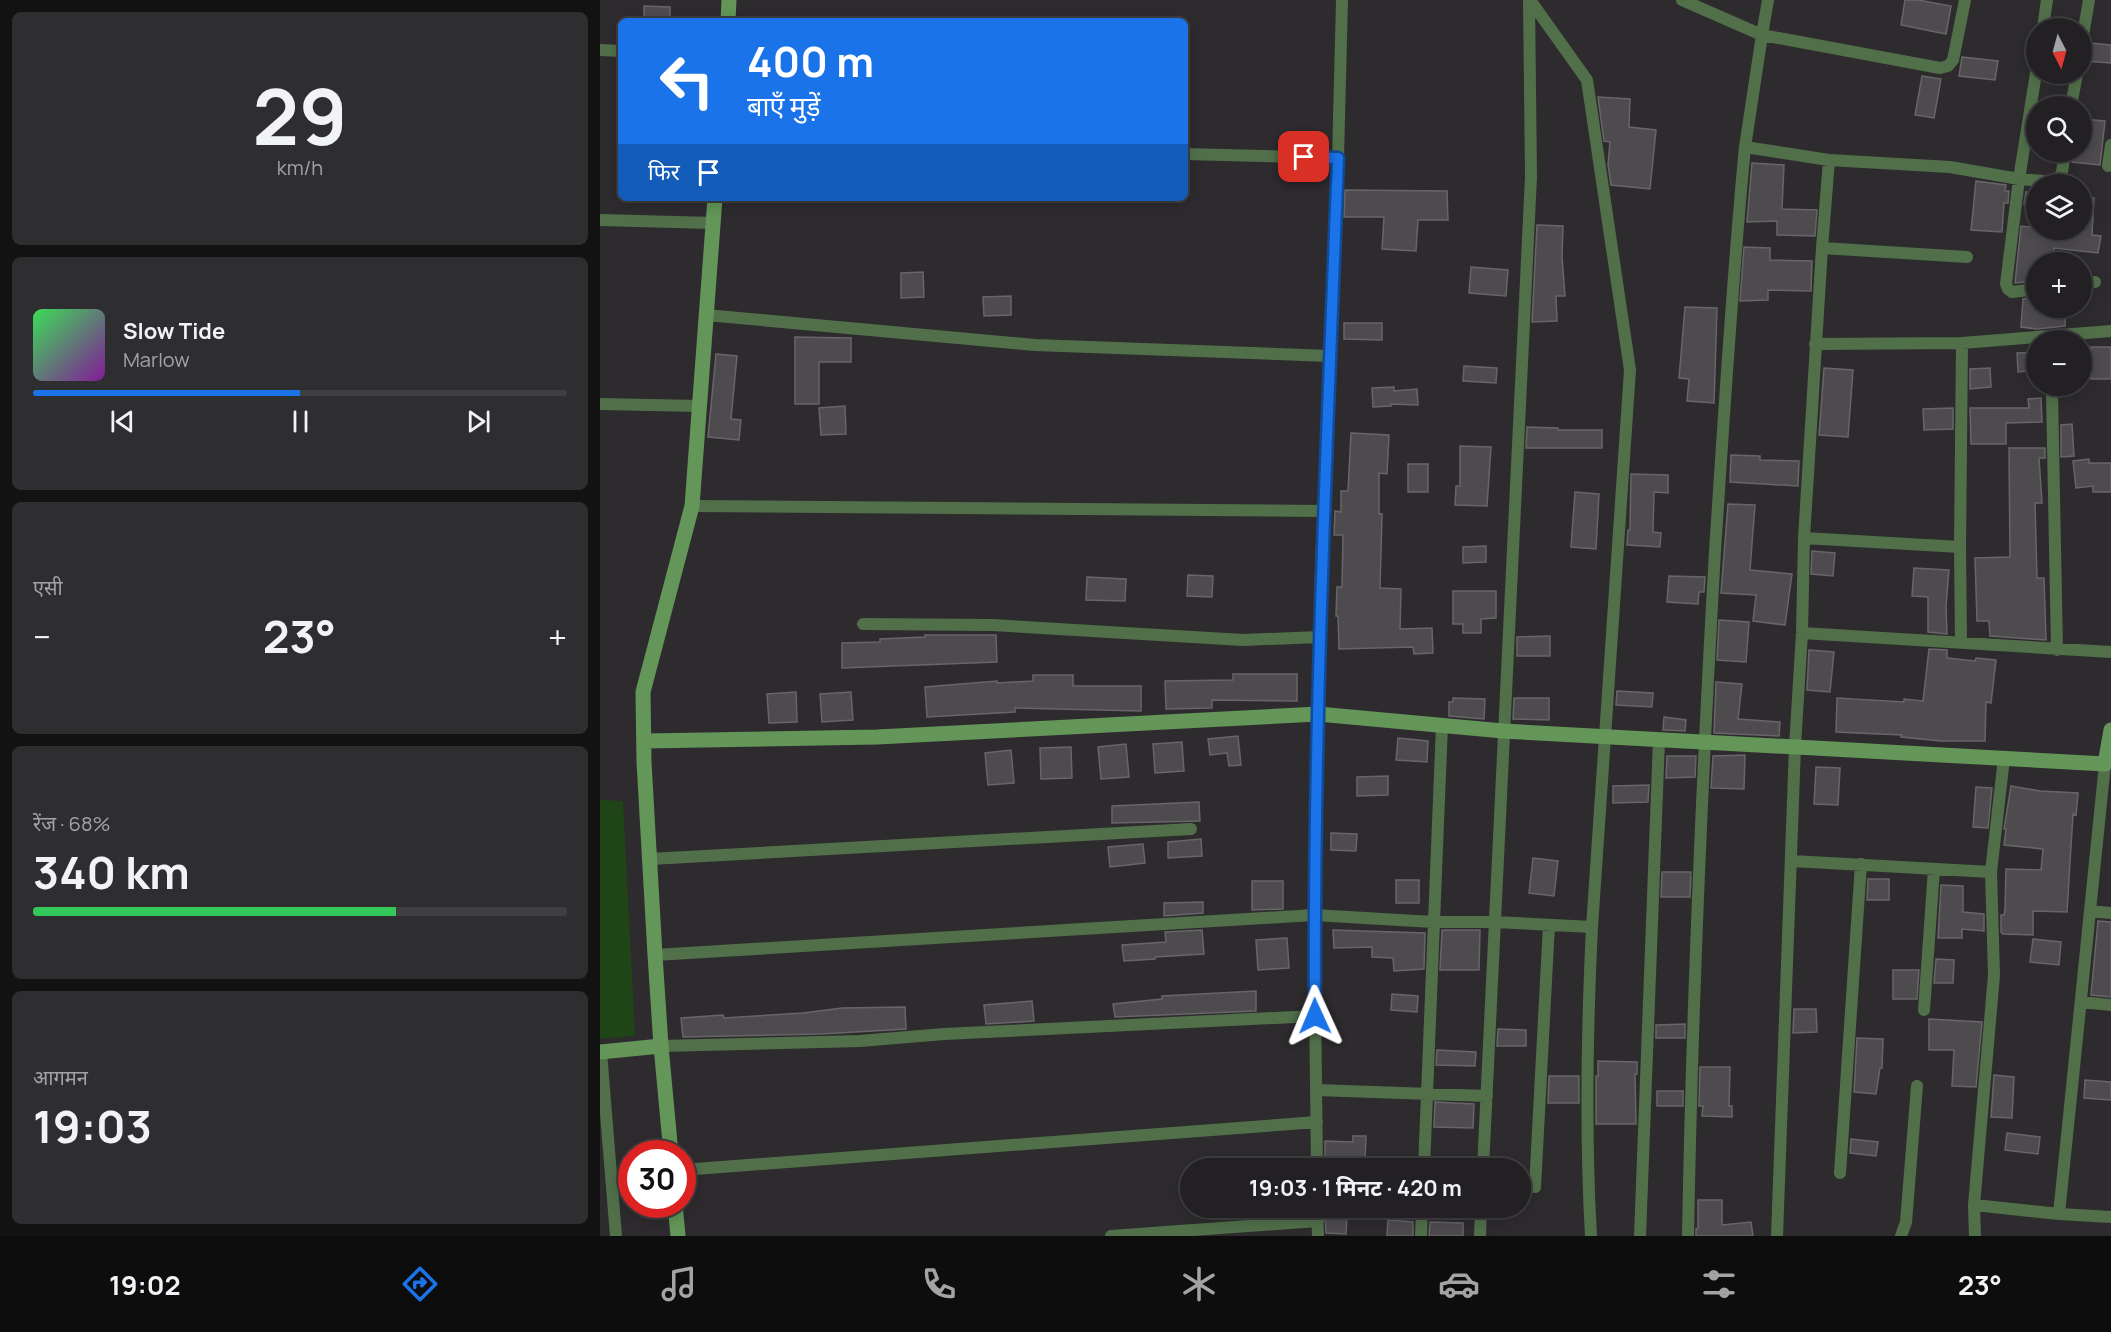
<!DOCTYPE html>
<html lang="hi">
<meta charset="utf-8">
<style>
body{margin:0;font-family:Manrope,"Noto Sans Devanagari",sans-serif;background:#2e2d2f;color:#f1f3f6;height:100vh;display:flex;flex-direction:column;font-size:22px;white-space:nowrap}
*{box-sizing:border-box;margin:0}
p{font-size:20px;color:#a2a3a5}
.icon{flex:none;width:33px;height:33px;fill:none;stroke:currentColor;stroke-width:2;stroke-linecap:round;stroke-linejoin:round}
.map{position:relative;flex:1;overflow:hidden}
.drawer{display:flex;flex-direction:column;gap:12px;padding:12px;background:#131213;width:600px}
.drawer>*{flex:none}
.banner{position:absolute;left:18px;top:18px;width:570px;height:183px;border-radius:9px;box-shadow:0 3px 15px #0003,0 0 0 2px #3f3e40;background:#1a73e8;color:#fff;overflow:hidden}
.needle{width:39px;rotate:174deg}
.buttons{position:absolute;left:1426px;top:18px;display:grid;gap:12px}
.buttons a{display:grid;place-items:center;width:66px;height:66px;border-radius:50%;background:#222022;box-shadow:0 3px 15px #0003,0 0 0 2px #3f3e40;font-size:30px}
.speed{position:absolute;left:18px;top:1140px;display:flex;gap:12px;font-size:30px;font-weight:700;text-align:center}
.speed>*{display:grid;place-content:center;width:78px;height:78px;border-radius:50%;background:#222022;box-shadow:0 3px 15px #0003,0 0 0 2px #3f3e40;line-height:1}
.speed .limit{border:9px solid #d22;background:#fff;color:#111}
.pin{position:absolute;display:grid;place-items:center;width:51px;height:51px;color:#fff;margin:-26px;border-radius:12px;box-shadow:0 3px 9px #0006}
.me{position:absolute;width:66px;margin:-33px;rotate:359deg;stroke-linejoin:round;filter:drop-shadow(0 0 4px #0008)}
.turn{display:flex;align-items:center;gap:21px;height:126px;padding:0 30px;font-size:27px}
.turn .icon{width:78px;height:78px;stroke-width:2.5}
.turn b{display:block;font-size:42px;line-height:51px}
.then{display:flex;align-items:center;height:57px;padding:0 30px;background:#0003;gap:12px;font-size:22px}
.big{font-size:45px;font-weight:700;line-height:1.1}
.drawer .card{flex:1;display:flex;flex-direction:column;justify-content:center;gap:9px;min-width:0;padding:0 21px;border-radius:9px;background:#2e2d2f}
.drawer .dial{align-items:center;gap:0}
.dial b{font-size:78px;line-height:1}
.song{display:flex;align-items:center;gap:18px}
.cover{width:72px;height:72px;border-radius:9px;background:linear-gradient(135deg,hsl(130 70% 55%),hsl(290 70% 35%))}
.played{height:6px;border-radius:3px;background:linear-gradient(90deg,#1a73e8 50%,#3f3e40 50%)}
.keys{display:flex;justify-content:space-around;direction:ltr}
.heat{display:flex;justify-content:space-between;align-items:center;font-size:33px;direction:ltr}
.charge{height:9px;border-radius:4px;background:linear-gradient(90deg,#34c759 68%,#3f3e40 0)}
.trip{position:absolute;left:580px;top:1158px;width:351px;height:60px;border-radius:30px;background:#222022;box-shadow:0 3px 15px #0003,0 0 0 2px #3f3e40;font-weight:700;line-height:60px;text-align:center}
.tab-bar{display:flex;height:96px;justify-content:space-around;align-items:center;background:#0e0d0e;color:#a2a3a5}
.tab-bar .icon{width:42px;height:42px}
.tab-bar .current{color:#1a73e8}
.tab-bar b{font-size:27px;color:#f1f3f6}
main{display:flex;flex:1;min-height:0}
.map>svg:first-child{display:block}
</style>
<main>
<section class="drawer">
<div class="card dial"><b>29</b><p>km/h</p></div>
<div class="card">
<div class="song"><i class="cover"></i><div><b>Slow Tide</b><p>Marlow</p></div></div>
<div class="played"></div>
<div class="keys"><svg class="icon" aria-label="previous" viewBox="0 0 24 24"><path d="M18 5L8 12l10 7zM5 5v14"/></svg><svg class="icon" aria-label="pause" viewBox="0 0 24 24"><path d="M8 5v14M16 5v14"/></svg><svg class="icon" aria-label="next" viewBox="0 0 24 24"><path d="M6 5l10 7-10 7zM19 5v14"/></svg></div>
</div>
<div class="card"><p>एसी</p>
<div class="heat"><a>−</a><b class="big">23°</b><a>+</a></div>
</div>
<div class="card"><p>रेंज · 68%</p><b class="big">340 km</b><div class="charge"></div></div>
<div class="card"><p>आगमन</p><b class="big">19:03</b></div>
</section>
<div class="map">
<svg width="1511" height="1236" viewBox="0 0 1511 1236">
<rect width="100%" height="100%" fill="#2e2b2e"/>
<!-- green -->
<path fill="#1f4516" d="M0,800L23,801L35,1036L0,1039Z"/>
<!-- building -->
<path fill="#4e4b4f" stroke="#686569" stroke-width="1.5" d="M1305,0H1318L1351,6L1346,34L1301,25Z
M44,6L70,7V21H44Z
M1490,43L1511,45V63L1485,61L1486,48Z
M1362,57L1398,61L1395,80L1359,76Z
M1322,76L1341,79L1334,118L1315,115Z
M998,97L1030,99L1029,127L1056,130L1050,189L1011,185L1008,165L1010,142L1004,141Z
M1482,119L1505,121L1500,165L1472,162L1473,152H1482Z
M1152,163L1184,165L1182,209L1217,210L1215,236L1177,235V221L1147,222Z
M1376,181L1406,185L1405,191H1409L1408,203H1404L1402,232L1371,230Z
M745,190L847,191L848,220H818L816,251L782,249L784,217H744Z
M1426,192H1437V205L1424,204Z
M1482,198H1494L1492,235L1501,236L1498,253L1454,248L1453,262H1437V281L1415,283L1421,226L1482,233Z
M937,225L963,226L962,257L965,296H956L957,321L932,322Z
M1144,247L1170,248V260L1212,261L1211,291L1168,290V300L1140,301Z
M871,267L908,270L906,296L869,293Z
M323,272L324,297L301,298V273Z
M411,296V315L384,316L383,297Z
M1437,297V308H1466L1465,326L1437,329L1421,327L1423,299Z
M1085,307L1117,308L1114,403L1087,401L1089,379L1079,378Z
M744,323H782V340L744,339Z
M195,337L251,338V362H219V404H195Z
M1491,347H1511V379H1491Z
M1437,352V370L1418,372L1417,353Z
M116,354L137,356L131,419L141,420L139,440L108,437Z
M864,366L897,368L896,383L863,381Z
M1224,368L1253,370L1248,437L1219,435Z
M1390,368L1391,387L1370,389V369Z
M794,387V391L817,389L818,405L791,404V406L773,407L772,388Z
M1441,398L1442,422L1406,423V444H1371L1370,408H1429L1428,399Z
M245,406L246,434L221,435L219,408Z
M1353,408V429L1324,430L1323,409Z
M1472,424L1474,456L1461,457V425Z
M927,427L958,428V430H1002V448H926Z
M751,433L789,435L787,474L779,473V514H782L780,588L801,589L800,629L832,628L833,653L814,654L813,647L739,649L738,616H736L737,587H742L743,535H734L735,511L741,512V491H748Z
M860,446L891,447L887,506L855,505L856,486H860Z
M1409,448H1445V458H1439L1442,503H1435L1437,578H1444L1446,640L1390,636L1389,621H1377L1375,558L1410,557Z
M1131,455L1160,456V460L1199,461L1198,486L1130,482Z
M1489,459V463H1511V492H1493V486L1476,488L1473,461Z
M808,464H828V492H808Z
M1031,474L1068,475V493L1054,492L1053,532L1061,533L1060,547L1027,545L1028,530H1030Z
M975,492L999,494L996,549L971,547Z
M1128,504L1155,505L1150,570L1192,574L1185,625L1153,621L1156,595L1121,593Z
M886,546V562L863,563V547Z
M1212,551L1235,553L1233,576L1211,574Z
M1314,568L1349,570L1346,606L1347,634L1328,632V597L1312,596Z
M588,575L613,576L612,597L587,596Z
M1069,576L1105,577L1104,592H1099L1098,604L1067,602Z
M487,577L526,579L525,601L486,600Z
M853,591H896V618L881,619V633H863V624H853Z
M1119,620L1149,622L1146,662L1117,660Z
M325,635H396L397,662L242,668V643L280,642V639L325,637Z
M950,636V656H917V637Z
M1329,649L1347,650V658L1375,661L1376,658L1396,660L1391,703L1386,702L1385,741H1341L1301,737L1302,735L1236,732L1237,698L1304,702V699L1323,701Z
M1209,650L1234,652L1230,692L1207,690Z
M633,674H697V701L612,700V708L566,709L565,681L633,680Z
M433,675H473V686H541V711L415,708V712L327,717L325,687L397,681V683L433,681Z
M1116,682L1142,684L1138,719L1180,722L1179,736L1114,733Z
M1017,691L1053,693L1052,707L1016,705Z
M196,692L197,722L169,723L167,694Z
M251,692L253,720L222,722L220,694Z
M853,698L885,699L884,719L849,716V702H853Z
M914,698H949V720L913,719Z
M1064,717L1086,720L1085,731L1063,730Z
M638,736L641,765L629,766L627,753L610,755L608,739Z
M798,738L828,741L827,762L796,760Z
M582,742L584,771L555,773L553,744Z
M526,744L529,777L501,779L498,747Z
M471,747L472,778L441,779L440,748Z
M411,750L414,783L388,785L385,753Z
M1145,755L1144,789L1111,788L1113,756Z
M1067,756H1096L1095,777L1066,778Z
M1216,767L1240,768L1238,805L1214,804Z
M788,776V795L757,796V777Z
M1049,785L1048,802L1013,803V786Z
M1411,786L1440,791L1478,793L1476,815L1473,814L1467,912L1433,911V935L1403,934L1401,932V915H1404L1405,909L1406,869L1441,870L1443,849L1404,845L1406,829H1404Z
M1376,787L1392,788L1388,828L1373,827Z
M599,802L600,821L512,823V806Z
M731,833L757,834L756,851L731,850Z
M601,839L602,856L568,858V842Z
M543,844L545,863L510,867L508,847Z
M933,858L958,861L954,896L929,893Z
M1062,872H1091L1090,897H1061Z
M1268,879H1289V900H1267Z
M796,880H819V903H796Z
M652,881H683V909L652,910Z
M1341,885L1363,886V912L1384,914V931L1362,929V938H1338Z
M603,902V913L564,916V903Z
M1498,921L1511,922V997L1491,995Z
M602,930L604,954L555,957V959L524,961L522,945L566,942L565,932Z
M733,930L825,933L824,969L794,971L793,958L772,957V947L734,948Z
M842,930H880L879,970H840Z
M687,938L689,968L658,970L656,940Z
M1433,939L1461,942L1459,965L1430,962Z
M1336,959L1354,960L1353,983H1334Z
M1293,970H1319L1317,999H1293Z
M656,991V1011L515,1017L513,1004L562,999V996Z
M792,994L818,996L817,1012L791,1010Z
M432,1001L434,1021L386,1024L384,1005Z
M305,1007L306,1029L221,1034L83,1037L81,1018L123,1015L124,1018L203,1013L242,1008Z
M1194,1009H1216L1217,1032L1193,1033Z
M1329,1019L1382,1022L1376,1087L1352,1086L1354,1050H1329Z
M1085,1024V1038H1056V1025Z
M898,1029L926,1030V1046H897Z
M1257,1038L1283,1039L1282,1068H1280L1276,1094L1254,1092Z
M837,1050L876,1052L875,1066L836,1065Z
M998,1061L1037,1062V1074H1035L1036,1124H996V1076H998Z
M1100,1067H1130L1129,1106H1132V1117L1102,1116L1103,1106H1099Z
M1394,1075L1414,1077L1412,1118L1391,1117Z
M949,1076H979V1103H948Z
M1485,1080L1511,1082V1100L1484,1098Z
M1057,1091H1083V1106H1057Z
M835,1102L874,1104L873,1128L834,1127Z
M1407,1133L1440,1137L1438,1154L1405,1150Z
M753,1136H766L765,1160L725,1159V1141L753,1142Z
M1251,1139L1278,1142L1276,1156L1250,1153Z
M1098,1200H1122V1225L1151,1222L1153,1236H1096V1229L1098,1228Z
M725,1214L747,1215L746,1234L726,1233Z
M788,1220L813,1222V1236H787Z
M830,1222L863,1223V1236H829Z"/>
<g fill="none" stroke-linecap="round" stroke-linejoin="round">
<!-- street -->
<path stroke="#51704a" stroke-width="12" d="M930,0L987,80L1030,370L992,927C987,1030 985,1133 991,1236
M1082,0L1162,35L1145,147L1229,160L1350,167L1419,179L1454,182L1458,181L1462,172L1465,152
M1168,0L1162,35L1340,68L1348,66L1353,60L1365,0
M1443,28L1447,0
M1482,41L1489,0
M0,50L21,51
M1437,67L1419,179L1406,284L1408,289L1412,292L1437,289
M1471,106L1477,74
M585,154L738,158
M1508,166L1511,145
M0,220L113,223
M1222,248L1367,257
M1482,283L1495,282
M106,315L435,345L730,356
M1215,344L1362,343L1511,331
M1452,393L1457,650
M0,404L99,406
M92,506L723,511
M1204,538L1360,547
M263,624L392,625L643,640L720,637
M1202,633L1511,652
M1361,643L1360,547L1362,343
M50,859L591,829
M1192,861L1391,872
M1490,911L1511,913
M55,955L714,915L833,922H895L992,927
M1481,1002L1511,1005
M1324,1010L1334,869
M61,1046L260,1041L344,1034L715,1016
M1,1052L16,1236
M716,1090L887,1096
M717,1168L714,915L721,567L738,158L742,0
M824,1168L842,725
M883,1168L931,177L929,0
M82,1170L717,1122
M1240,1173L1261,864
M935,1187L949,925
M1374,1205L1394,975L1391,872L1404,758
M717,1208L718,1236
M1459,1214L1511,1217
M511,1236L718,1221
M821,1236L822,1208
M880,1236L881,1208
M1040,1236L1059,740
M1088,1236C1092,1007 1102,779 1115,551C1124,416 1132,281 1145,147
M1177,1236L1195,746L1202,633L1204,538L1222,248L1229,160
M1301,1236L1306,1222L1317,1086
M1375,1236L1374,1205L1459,1214L1505,764"/>
<!-- secondary -->
<path stroke="#639658" stroke-width="15" d="M128,21L129,0
M44,741L277,737L718,714L903,731L1505,764L1511,730
M0,1052L61,1046
M71,1154L61,1046L55,955L44,762L43,692L92,506L115,198
M75,1204L78,1236"/>
</g>
<g fill="none" stroke-linecap="round" stroke-linejoin="round">
<defs>
<path id="route" d="M704,157L738,158C727,444 713,730 715,1016"/>
</defs>
<!-- route casing -->
<use href="#route" stroke="#114b97" stroke-width="15"/>
<!-- route -->
<use href="#route" stroke="#1a73e8" stroke-width="10"/>
</g>
</svg>
<div class="buttons">
<a><svg class="needle" viewBox="-14 -14 28 28"><path d="M0-13l5 13h-10z" fill="#e53935"/><path d="M0 13l5-13h-10z" fill="#a2a3a5"/></svg></a>
<a><svg class="icon" aria-label="search" viewBox="0 0 24 24"><circle cx="10" cy="10" r="6"/><path d="M15 15l6 6"/></svg></a>
<a><svg class="icon" aria-label="layers" viewBox="0 0 24 24"><path d="M12 4l9 5-9 5-9-5zM3 14l9 5 9-5"/></svg></a>
<a>+</a>
<a>−</a>
</div>
<div class="speed"><div class="limit">30</div></div>
<div class="pin" style="left:704px;top:157px;background:#d93025"><svg class="icon" aria-label="arrive" viewBox="0 0 24 24"><path d="M6 21V4h12l-3 4 3 4H6"/></svg></div>
<svg class="me" style="left:715px;top:1016px" viewBox="-20 -20 40 40"><path d="M0-17L14 15 0 8-14 15z" fill="#1a73e8" stroke="#fff" stroke-width="4"/></svg>
<div class="trip">19:03 · 1 मिनट · 420 m</div>
<div class="banner">
<div class="turn"><svg class="icon" aria-label="left" viewBox="0 0 24 24"><path d="M17 20v-9H6M10 6l-5 5 5 5"/></svg><div><b>400 m</b>बाएँ मुड़ें</div></div>
<div class="then">फिर<svg class="icon" aria-label="arrive" viewBox="0 0 24 24"><path d="M6 21V4h12l-3 4 3 4H6"/></svg></div>
</div>
</div>
</main>
<nav class="tab-bar">
<b>19:02</b>
<svg class="icon current" aria-label="directions" viewBox="0 0 24 24"><path d="M12 3l9 9-9 9-9-9zM9 14v-3h6M13 9l2 2-2 2"/></svg>
<svg class="icon" aria-label="music" viewBox="0 0 24 24"><path d="M9 18V5l10-2v13"/><circle cx="6" cy="18" r="3"/><circle cx="16" cy="16" r="3"/></svg>
<svg class="icon" aria-label="phone" viewBox="0 0 24 24"><path d="M5 4h4l2 5-3 2q2 4 5 5l2-3 5 2v4C11 20 4 13 5 4z"/></svg>
<svg class="icon" aria-label="climate" viewBox="0 0 24 24"><path d="M12 3v18M4 7l16 10M4 17L20 7"/></svg>
<svg class="icon" aria-label="car" viewBox="0 0 24 24"><path d="M5 17H2v-5l4-1 3-4h7l3 4 3 1v5h-3M9 17h6M6 11h13"/><circle cx="7" cy="17" r="2"/><circle cx="17" cy="17" r="2"/></svg>
<svg class="icon" aria-label="filters" viewBox="0 0 24 24"><path d="M4 7h16M4 17h16"/><circle cx="9" cy="7" r="2"/><circle cx="15" cy="17" r="2"/></svg>
<b>23°</b>
</nav>
